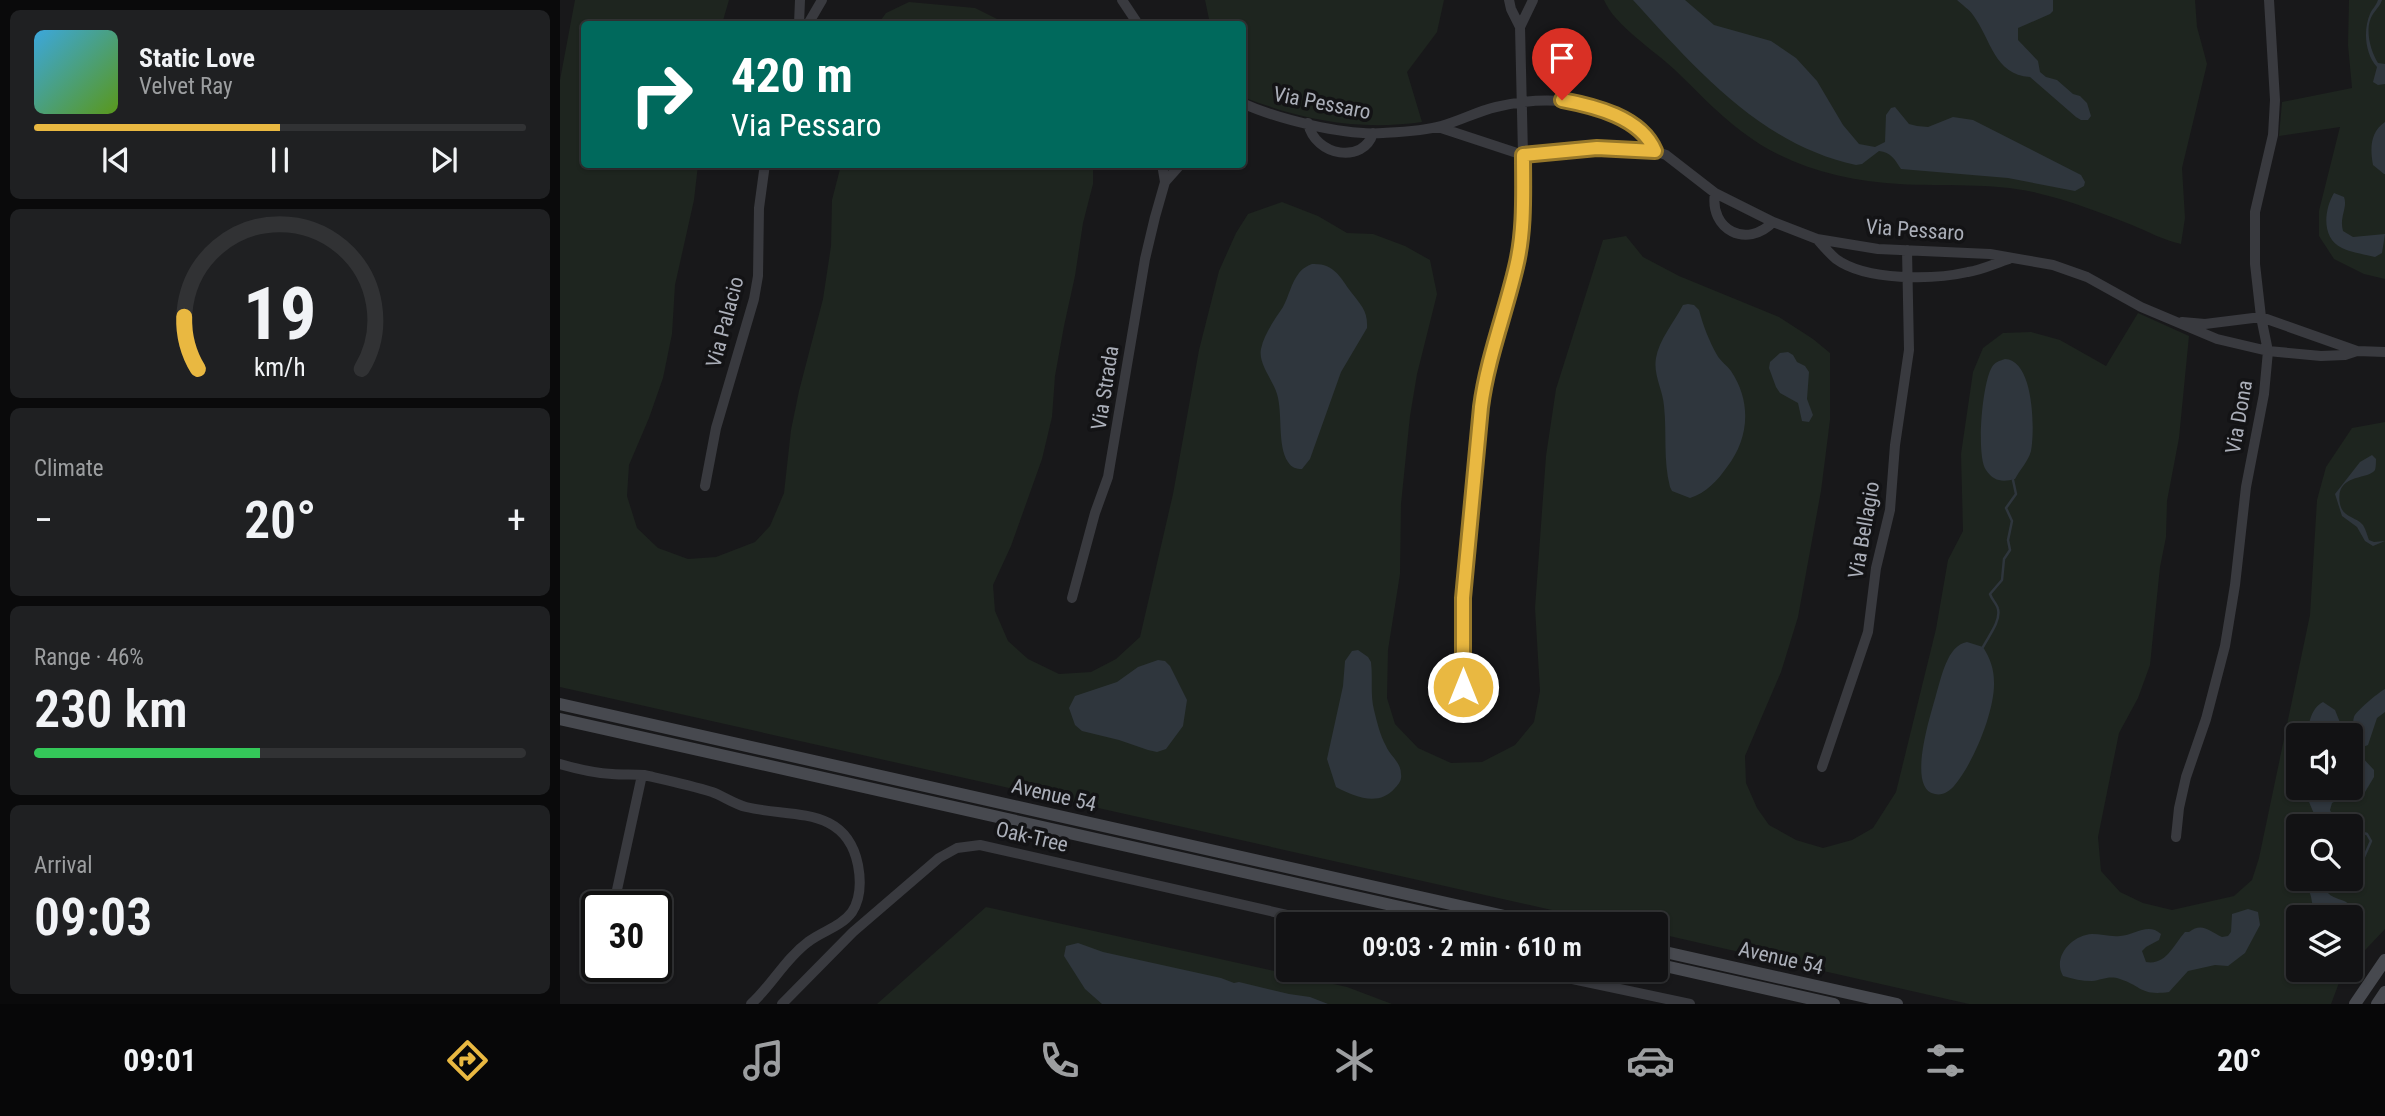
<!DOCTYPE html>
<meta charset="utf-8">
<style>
body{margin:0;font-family:"Roboto Condensed",sans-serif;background:#1f2022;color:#f1f3f6;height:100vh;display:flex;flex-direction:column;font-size:26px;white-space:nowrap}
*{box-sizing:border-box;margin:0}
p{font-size:23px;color:#9c9ea0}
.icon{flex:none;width:38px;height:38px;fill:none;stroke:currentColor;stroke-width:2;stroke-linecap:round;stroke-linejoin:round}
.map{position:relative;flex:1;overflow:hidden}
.panel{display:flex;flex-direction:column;gap:10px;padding:10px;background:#0a0a0b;width:560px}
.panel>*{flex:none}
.banner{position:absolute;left:21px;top:21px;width:665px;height:147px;border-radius:7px;box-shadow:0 2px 5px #0004,0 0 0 2px #313234;background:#00695c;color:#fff;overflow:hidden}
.fabs{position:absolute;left:1726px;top:723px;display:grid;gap:14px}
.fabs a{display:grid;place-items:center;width:77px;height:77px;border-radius:7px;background:#121214;box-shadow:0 2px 5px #0004,0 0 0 2px #313234;font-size:35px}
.speed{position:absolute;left:21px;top:891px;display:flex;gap:14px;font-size:35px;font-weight:700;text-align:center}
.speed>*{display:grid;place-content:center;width:91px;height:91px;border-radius:50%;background:#121214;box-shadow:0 2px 5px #0004,0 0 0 2px #313234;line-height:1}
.speed .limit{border:4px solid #111;border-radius:10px;background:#fff;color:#111}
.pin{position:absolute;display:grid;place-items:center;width:60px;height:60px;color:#fff;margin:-72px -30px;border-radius:50% 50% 50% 0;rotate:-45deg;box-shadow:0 0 7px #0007}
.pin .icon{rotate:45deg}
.me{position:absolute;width:77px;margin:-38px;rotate:0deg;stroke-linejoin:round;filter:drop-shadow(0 0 5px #0008)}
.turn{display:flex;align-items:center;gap:24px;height:147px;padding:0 35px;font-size:32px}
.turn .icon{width:91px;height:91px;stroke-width:2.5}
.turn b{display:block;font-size:49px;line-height:60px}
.big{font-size:52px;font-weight:600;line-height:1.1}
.panel .widget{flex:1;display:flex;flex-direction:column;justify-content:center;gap:10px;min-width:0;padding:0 24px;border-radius:10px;background:#1f2022}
.panel .dial{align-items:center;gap:0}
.dial svg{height:182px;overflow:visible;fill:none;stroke:#313234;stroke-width:7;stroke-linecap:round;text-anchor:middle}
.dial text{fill:#f1f3f6;stroke:none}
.song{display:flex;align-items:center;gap:21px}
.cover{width:84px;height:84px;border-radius:10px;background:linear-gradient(135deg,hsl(200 70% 55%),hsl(90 70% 35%))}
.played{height:7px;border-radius:4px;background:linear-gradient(90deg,#e9b841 50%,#313234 50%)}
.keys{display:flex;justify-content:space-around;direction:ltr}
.heat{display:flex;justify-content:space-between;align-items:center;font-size:38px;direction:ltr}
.charge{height:10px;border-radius:5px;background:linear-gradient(90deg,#34c759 46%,#313234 0)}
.trip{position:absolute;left:716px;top:912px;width:392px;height:70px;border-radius:7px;background:#121214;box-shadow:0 2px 5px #0004,0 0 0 2px #313234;font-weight:600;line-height:70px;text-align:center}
.dock{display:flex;height:112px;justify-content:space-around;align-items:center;background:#070708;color:#9c9ea0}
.dock .icon{width:49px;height:49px}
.dock .selected{color:#e9b841}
.dock b{font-size:32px;color:#f1f3f6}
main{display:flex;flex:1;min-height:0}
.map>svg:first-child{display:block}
</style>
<main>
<section class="panel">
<div class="widget">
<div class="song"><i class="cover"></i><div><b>Static Love</b><p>Velvet Ray</p></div></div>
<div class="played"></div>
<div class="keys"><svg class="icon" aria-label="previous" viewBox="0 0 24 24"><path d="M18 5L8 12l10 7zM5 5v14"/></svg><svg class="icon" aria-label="pause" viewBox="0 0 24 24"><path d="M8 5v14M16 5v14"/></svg><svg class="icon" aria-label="next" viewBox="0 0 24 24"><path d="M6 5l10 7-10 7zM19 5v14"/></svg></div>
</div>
<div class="widget dial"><svg viewBox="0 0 100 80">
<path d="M14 69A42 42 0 1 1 86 69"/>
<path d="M14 69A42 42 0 0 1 8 46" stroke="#e9b841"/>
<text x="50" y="56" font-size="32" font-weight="700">19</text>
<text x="50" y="72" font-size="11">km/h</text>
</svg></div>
<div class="widget"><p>Climate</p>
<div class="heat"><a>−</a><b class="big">20°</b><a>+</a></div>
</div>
<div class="widget"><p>Range · 46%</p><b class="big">230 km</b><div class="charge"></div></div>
<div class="widget"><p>Arrival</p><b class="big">09:03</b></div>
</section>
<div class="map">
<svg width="1825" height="1004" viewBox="0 0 1825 1004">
<rect width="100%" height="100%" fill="#18181a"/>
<!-- green -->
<path fill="#1e251f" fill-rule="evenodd" d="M15,0H169L162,24H24V164L138,165L134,200L115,285L112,334L103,378L89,418L69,465L67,496L77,528L98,548L128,559L156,557L195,542L210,526L224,493L231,430L239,391L263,299L271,246L272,200L281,165H533V184L523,223L515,276L504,326L495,376L492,417L482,459L451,546L433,585L435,611L448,641L468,659L499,674L531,672L556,659L580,637L613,494L639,350L659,271L676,233L688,214L722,202L758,216L787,233L813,234L845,246L870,260L877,294L857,374L850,416L841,504L840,574L828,650L827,698L835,724L858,748L891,763L922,762L955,745L974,722L980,691L975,608L986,456L996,389L1043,240L1066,236L1083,257L1119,276L1219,317L1253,339L1270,353V420L1261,491L1238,617L1221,672L1185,756L1186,783L1197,808L1209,825L1236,840L1263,848L1292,840L1313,828L1336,792L1376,629L1388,560L1403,531L1401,454L1413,372L1423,348L1443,333L1471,332L1500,340L1546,366L1578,313L1629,336L1619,438L1607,501L1606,537L1600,567L1590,665L1578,698L1559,733L1538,837L1541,871L1560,892L1583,903L1612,910L1674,896L1692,880L1699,858L1750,615L1757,500L1766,467L1792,428L1825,422V929L1790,966V917H1738V970H1787L1782,975L1771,1004H1409L1096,933V924H1054L0,687V80ZM1738,735H1790V788H1738ZM1738,826H1790V878H1738Z
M645,0H884L877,32L847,72L862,122C798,131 742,120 683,97L682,24H644L649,19Z
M1044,0H1635L1637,27L1647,64L1622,168L1625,218L1621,244C1603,240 1589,232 1572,225C1542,213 1508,200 1477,193C1433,182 1385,187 1339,184C1283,181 1226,166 1181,131C1157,113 1137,91 1115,70C1094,50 1055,26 1044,0Z
M1789,0H1825V279L1804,274L1774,259L1759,236V211L1780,127L1719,136L1722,102L1792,88L1788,45Z
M349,2L415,8L447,24H318L326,13Z
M426,907L787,987L832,1004H317Z"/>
<!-- water -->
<path fill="#2f363d" d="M1073,0H1125L1154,25L1211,41L1236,58L1257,81L1283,125L1299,144L1315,147L1325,142L1326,115L1331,108L1335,107L1349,124L1357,126L1368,127L1393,117L1413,120L1521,175L1525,182L1524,186L1515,191L1448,178L1341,169C1335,160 1331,152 1319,151L1302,164L1296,165C1201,145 1135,68 1073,0Z
M1397,0H1493V11L1490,14L1458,28V40L1478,61L1480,72L1486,77L1497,80L1513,94L1520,96L1527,103L1531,116L1528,120H1521L1516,117L1470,77C1434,75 1431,39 1413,15C1409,9 1402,5 1397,0Z
M1818,0H1822C1820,6 1817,8 1813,14C1804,27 1810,50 1818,63L1825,64V84L1818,85L1813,82L1817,67C1805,54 1803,30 1810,14C1812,9 1816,6 1818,0Z
M1825,122V174H1824L1813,165C1810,149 1810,132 1825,122Z
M1774,193L1784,197C1788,208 1779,217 1783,231L1793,237L1825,234L1822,253L1815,257C1804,254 1792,253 1782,248C1761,238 1764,210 1774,193Z
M752,264C774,263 780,277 791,292C801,305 808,311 807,328L781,372L750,459L742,469C736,469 732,468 728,462C717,445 723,414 717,394C713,380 698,364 701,349C704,334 715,319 723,307C729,296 731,283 739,273C743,268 747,266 752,264Z
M1128,304L1134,305L1139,310C1143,325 1149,341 1157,355C1161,362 1167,365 1171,371C1192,402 1189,439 1167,467C1158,480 1146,493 1130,498L1112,491L1110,487C1103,459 1107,434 1104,406C1103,390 1093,375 1096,358C1099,340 1114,322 1123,305Z
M1228,352L1233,355L1237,362L1245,366L1249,372L1247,399L1253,415L1249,422L1242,421L1238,403L1220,393L1216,387L1209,368L1210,362L1220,353Z
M1445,359C1474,360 1475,430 1471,451C1468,462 1460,469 1455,479C1443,482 1434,482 1426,470C1416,456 1422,383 1432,367C1435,362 1439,361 1445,359Z
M1812,455L1816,459C1816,461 1816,467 1815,470C1809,480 1774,473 1780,504C1783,518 1795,516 1803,525C1806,530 1807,535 1809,540L1814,542L1825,541L1813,546L1805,541L1797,527L1782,516L1775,494L1800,462Z
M1407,642L1423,647C1430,658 1434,669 1434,682C1435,711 1413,764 1394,786C1390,791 1382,796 1375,794C1346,789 1371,714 1376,695C1381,679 1387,645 1407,642Z
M798,650L808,657L811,662C813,678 810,694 814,710C817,722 820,735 826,746C830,756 841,762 841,774C842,780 839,784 835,788C819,807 795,797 776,787L767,759L783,686L785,661L792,651Z
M598,660L605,661L610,666L627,700L623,726L606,749L597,752L588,750L559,740L522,731L515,725L509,708L515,696L557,682L578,667Z
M1825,689V712L1817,718L1808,745L1800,748L1791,736C1794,729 1792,724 1794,717C1795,712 1819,692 1825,689Z
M1763,702L1775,710L1785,735H1747C1749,723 1751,708 1763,702Z
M1790,739L1799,754L1814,770V777L1802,797L1778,800L1772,803L1770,810L1774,818L1784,823L1782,826H1765L1757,821L1744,790V788H1790Z
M1733,854H1738V878L1774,879L1768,893C1774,900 1784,898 1791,906L1788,917H1773V914L1760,907L1753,906C1751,901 1752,895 1748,890C1738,877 1728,874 1733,854Z
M1688,909L1698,912L1700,925L1685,953L1668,966L1655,965L1628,971L1609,992C1580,996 1582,986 1560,979C1549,975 1542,980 1532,981C1522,981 1513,979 1503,976C1492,957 1512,935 1532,934C1541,934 1550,937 1560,936C1575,935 1588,922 1601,934L1599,940L1586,947L1582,951L1586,962C1606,966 1614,944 1625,932H1629C1642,922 1649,931 1662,937L1668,936L1671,932L1672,914Z
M518,943L543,952L661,978L674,983L679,982L729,994L750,997L768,1004H542L525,989L504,956L506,946Z"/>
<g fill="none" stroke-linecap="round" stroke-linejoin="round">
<!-- stream -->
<path stroke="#2f363d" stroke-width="2.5" d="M1423,647C1428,637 1441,621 1438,609C1437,604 1432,600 1430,594L1442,580L1444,559L1450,550L1448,540L1452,521L1446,508L1456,494L1453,480
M1790,829L1807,834L1811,841L1804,857L1790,862"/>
<!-- street -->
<path stroke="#393a3f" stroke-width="10" d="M562,0L578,24
M239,24L240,0
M248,24L262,0
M960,27L973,0
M682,103C717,119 785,136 823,133C841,132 864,131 881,126C900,121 918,111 936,107C977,97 1019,98 1056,116C1072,124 1088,134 1095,151
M748,123C755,157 804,164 813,133
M878,127L963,155L1037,148L1095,151L1106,155L1155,193L1213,222L1257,239L1318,249L1430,254L1493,265L1527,277L1581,307L1657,339L1708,351L1761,356L1785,355L1797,351L1825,352
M602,164L605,182
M1155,193C1149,230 1187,249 1213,222
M1257,239C1263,246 1269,253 1276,259C1306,281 1373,280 1408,272C1422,270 1436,263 1449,259
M1622,322L1645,324L1701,317L1797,351
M145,486L156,428L194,299L198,276L199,208L205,164
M512,598L535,513L548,477L585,259L595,217L605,182L621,164
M903,687V598L924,386L957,264L962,227L963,155L960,27L951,9L949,0
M0,764C17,769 35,773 52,774C63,775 74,774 84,775C106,780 130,785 152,792C163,796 174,804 186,807C231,818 286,805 298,865C301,881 301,898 292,912C281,927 262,931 248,942C225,959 212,985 191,1004
M1262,767L1308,632L1316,568L1330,510L1335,445L1349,350L1347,250
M1616,837L1619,808L1626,777L1646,719L1665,646L1675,585L1686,487L1704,394L1708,351L1701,317L1695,264V212L1713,135L1715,100L1709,0
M55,899L82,775
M970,970L1130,1004
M222,1004L293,932L379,858L397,848L420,845L767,924"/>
<!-- secondary -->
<path stroke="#47494f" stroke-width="12" d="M0,704L980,924
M0,719L916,924
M1096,950L1337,1004
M1096,964L1274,1004
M1795,1004L1825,960
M1817,1004L1825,992"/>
</g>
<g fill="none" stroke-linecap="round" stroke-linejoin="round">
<defs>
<path id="route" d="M903,687V598L921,407C927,360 945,314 956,267C965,230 963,192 963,155L1037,148L1095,151C1081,117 1034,106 1002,100"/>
</defs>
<!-- route casing -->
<use href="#route" stroke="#97782a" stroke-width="18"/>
<!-- route -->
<use href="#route" stroke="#e9b841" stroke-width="12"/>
</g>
<g text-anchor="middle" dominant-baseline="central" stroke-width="7" stroke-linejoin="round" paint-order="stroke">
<!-- street labels -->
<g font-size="21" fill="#abafb9" stroke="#131315">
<text transform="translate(762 103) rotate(11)">Via Pessaro</text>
<text transform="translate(1355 230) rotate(4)">Via Pessaro</text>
<text transform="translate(165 322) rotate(-75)">Via Palacio</text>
<text transform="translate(545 388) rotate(-81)">Via Strada</text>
<text transform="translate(1679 417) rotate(-80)">Via Dona</text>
<text transform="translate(1304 530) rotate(-80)">Via Bellagio</text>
<text transform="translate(494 795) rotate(13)">Avenue 54</text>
<text transform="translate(472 837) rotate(13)">Oak-Tree</text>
<text transform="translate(1221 958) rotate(13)">Avenue 54</text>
</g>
</g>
</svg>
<div class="fabs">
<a><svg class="icon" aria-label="sound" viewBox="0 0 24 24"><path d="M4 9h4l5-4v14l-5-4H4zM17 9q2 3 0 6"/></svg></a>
<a><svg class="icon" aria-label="search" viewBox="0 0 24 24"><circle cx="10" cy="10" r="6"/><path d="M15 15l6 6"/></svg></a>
<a><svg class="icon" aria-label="layers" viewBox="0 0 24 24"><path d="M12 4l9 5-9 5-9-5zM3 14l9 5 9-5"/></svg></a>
</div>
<div class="speed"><div class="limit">30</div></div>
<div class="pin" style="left:1002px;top:100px;background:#d93025"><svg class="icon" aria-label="arrive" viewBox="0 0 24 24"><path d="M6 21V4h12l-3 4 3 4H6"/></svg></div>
<svg class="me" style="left:903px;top:687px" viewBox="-20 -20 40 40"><circle r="17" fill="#e9b841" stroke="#fff" stroke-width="3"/><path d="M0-11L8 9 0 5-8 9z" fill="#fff"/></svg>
<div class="trip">09:03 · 2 min · 610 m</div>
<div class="banner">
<div class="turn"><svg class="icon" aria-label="right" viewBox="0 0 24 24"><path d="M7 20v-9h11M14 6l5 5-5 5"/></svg><div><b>420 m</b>Via Pessaro</div></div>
</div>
</div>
</main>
<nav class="dock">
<b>09:01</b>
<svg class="icon selected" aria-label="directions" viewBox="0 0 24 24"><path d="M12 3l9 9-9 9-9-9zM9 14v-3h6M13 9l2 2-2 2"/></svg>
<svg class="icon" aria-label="music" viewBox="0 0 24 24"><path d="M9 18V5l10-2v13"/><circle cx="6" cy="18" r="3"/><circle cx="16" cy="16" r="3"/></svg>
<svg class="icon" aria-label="phone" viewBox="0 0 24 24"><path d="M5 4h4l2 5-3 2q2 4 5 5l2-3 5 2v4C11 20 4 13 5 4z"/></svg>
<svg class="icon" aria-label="climate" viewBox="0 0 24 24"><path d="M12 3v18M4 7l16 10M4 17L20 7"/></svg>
<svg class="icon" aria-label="car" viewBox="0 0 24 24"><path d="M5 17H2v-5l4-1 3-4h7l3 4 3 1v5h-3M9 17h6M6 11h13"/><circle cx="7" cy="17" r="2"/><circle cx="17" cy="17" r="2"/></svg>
<svg class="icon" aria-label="filters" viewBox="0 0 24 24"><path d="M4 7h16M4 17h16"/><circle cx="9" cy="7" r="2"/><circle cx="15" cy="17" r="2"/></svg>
<b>20°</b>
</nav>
